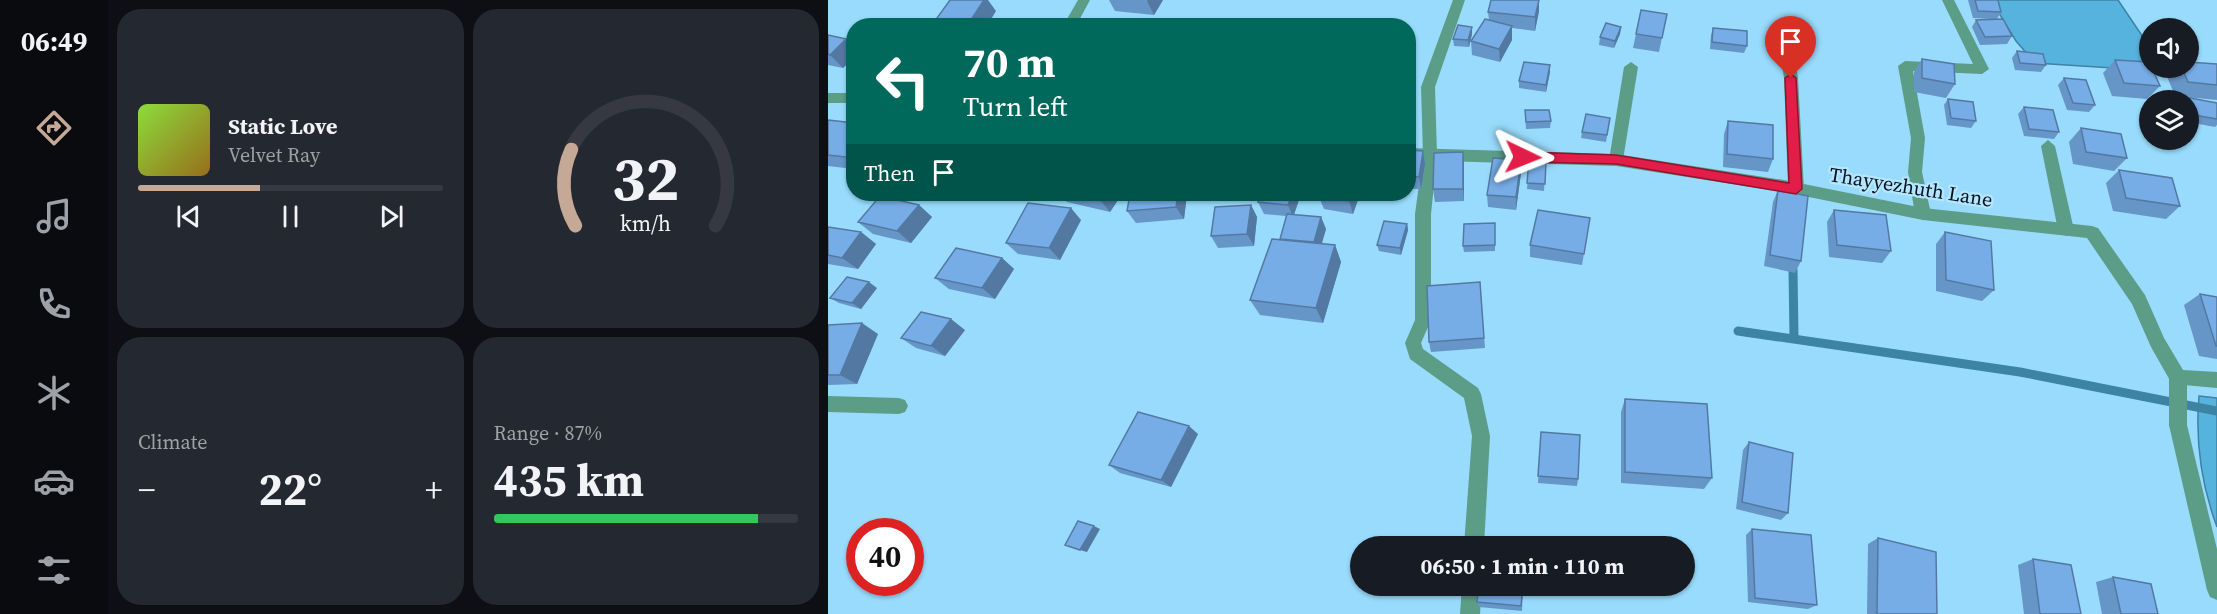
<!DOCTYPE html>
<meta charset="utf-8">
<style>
body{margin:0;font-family:"Source Serif 4",serif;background:#242831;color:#f1f3f6;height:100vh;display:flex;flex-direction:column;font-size:22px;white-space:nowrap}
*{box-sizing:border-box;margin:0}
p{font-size:20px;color:#9ea1a6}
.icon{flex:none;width:33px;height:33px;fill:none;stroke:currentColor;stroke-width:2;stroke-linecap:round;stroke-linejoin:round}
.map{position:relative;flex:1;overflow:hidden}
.drawer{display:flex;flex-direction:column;gap:9px;padding:9px;background:#0d0f14;width:720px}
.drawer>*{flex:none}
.guide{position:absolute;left:18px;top:18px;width:570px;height:183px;border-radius:24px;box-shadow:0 2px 4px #0004;background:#00695c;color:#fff;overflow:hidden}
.buttons{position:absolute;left:1311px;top:18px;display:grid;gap:12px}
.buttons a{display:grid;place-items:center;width:60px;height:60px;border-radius:50%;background:#171b24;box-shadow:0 2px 4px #0004;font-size:30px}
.speed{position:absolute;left:18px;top:518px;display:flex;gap:12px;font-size:30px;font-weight:700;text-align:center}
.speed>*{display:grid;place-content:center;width:78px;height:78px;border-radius:50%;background:#171b24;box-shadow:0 2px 4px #0004;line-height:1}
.speed .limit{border:9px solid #d22;background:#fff;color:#111}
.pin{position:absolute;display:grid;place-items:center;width:51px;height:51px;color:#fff;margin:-62px -26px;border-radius:50% 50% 50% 0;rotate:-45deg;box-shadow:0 0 6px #0007}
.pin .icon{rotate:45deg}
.me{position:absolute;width:66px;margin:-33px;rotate:92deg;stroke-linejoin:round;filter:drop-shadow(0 0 4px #0008)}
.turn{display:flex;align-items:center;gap:21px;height:126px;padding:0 18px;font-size:27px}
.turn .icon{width:78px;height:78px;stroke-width:2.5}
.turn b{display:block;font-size:42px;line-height:51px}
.then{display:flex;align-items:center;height:57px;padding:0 18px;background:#0003;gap:12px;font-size:22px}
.big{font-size:45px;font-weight:700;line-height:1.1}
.drawer .tile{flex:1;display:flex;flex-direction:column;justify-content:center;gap:9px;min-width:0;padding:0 21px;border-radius:24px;background:#242831}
.drawer .dial{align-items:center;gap:0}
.dial svg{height:156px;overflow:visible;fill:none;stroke:#363941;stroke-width:7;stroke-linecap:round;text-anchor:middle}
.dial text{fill:#f1f3f6;stroke:none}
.song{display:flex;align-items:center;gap:18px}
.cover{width:72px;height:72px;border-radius:9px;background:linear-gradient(135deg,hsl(90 70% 55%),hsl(40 70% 35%))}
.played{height:6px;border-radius:3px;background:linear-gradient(90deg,#c6a896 40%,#363941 40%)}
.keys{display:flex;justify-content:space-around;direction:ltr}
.heat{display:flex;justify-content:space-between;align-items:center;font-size:33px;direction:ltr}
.charge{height:9px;border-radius:4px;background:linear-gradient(90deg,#34c759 87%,#363941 0)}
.drawer .tiles{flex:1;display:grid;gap:9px;grid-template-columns:repeat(2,1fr)}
.trip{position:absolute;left:522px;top:536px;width:345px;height:60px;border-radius:30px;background:#171b24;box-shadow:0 2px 4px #0004;font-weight:700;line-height:60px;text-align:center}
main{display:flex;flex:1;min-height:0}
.tab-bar{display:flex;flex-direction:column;width:108px;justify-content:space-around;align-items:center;background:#090b0e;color:#9ea1a6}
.tab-bar .icon{width:42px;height:42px}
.tab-bar .active{color:#c6a896}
.tab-bar b{font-size:27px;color:#f1f3f6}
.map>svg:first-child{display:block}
</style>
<main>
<nav class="tab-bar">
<b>06:49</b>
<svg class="icon active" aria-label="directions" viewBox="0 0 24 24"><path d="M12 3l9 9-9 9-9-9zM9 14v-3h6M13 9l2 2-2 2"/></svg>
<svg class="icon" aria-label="music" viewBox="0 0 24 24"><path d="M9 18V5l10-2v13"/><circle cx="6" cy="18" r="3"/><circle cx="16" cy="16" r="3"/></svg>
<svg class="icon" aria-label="phone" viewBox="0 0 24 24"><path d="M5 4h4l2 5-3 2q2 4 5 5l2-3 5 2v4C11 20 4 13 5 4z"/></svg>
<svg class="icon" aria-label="climate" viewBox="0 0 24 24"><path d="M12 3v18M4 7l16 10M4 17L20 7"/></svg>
<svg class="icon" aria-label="car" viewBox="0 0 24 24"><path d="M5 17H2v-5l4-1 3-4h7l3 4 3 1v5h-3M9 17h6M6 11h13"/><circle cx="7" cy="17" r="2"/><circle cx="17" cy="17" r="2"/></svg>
<svg class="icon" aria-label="filters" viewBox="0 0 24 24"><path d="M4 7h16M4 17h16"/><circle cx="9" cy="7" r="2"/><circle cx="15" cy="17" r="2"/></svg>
</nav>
<section class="drawer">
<div class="tiles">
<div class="tile">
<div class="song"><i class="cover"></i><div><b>Static Love</b><p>Velvet Ray</p></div></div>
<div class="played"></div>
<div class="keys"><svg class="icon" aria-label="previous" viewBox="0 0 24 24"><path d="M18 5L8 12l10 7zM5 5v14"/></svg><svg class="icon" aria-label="pause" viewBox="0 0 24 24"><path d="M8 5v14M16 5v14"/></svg><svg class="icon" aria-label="next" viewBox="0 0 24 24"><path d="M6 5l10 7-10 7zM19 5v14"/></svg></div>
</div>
<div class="tile dial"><svg viewBox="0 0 100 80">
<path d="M14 69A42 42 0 1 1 86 69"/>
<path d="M14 69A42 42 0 0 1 12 30" stroke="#c6a896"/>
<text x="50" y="56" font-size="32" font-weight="700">32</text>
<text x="50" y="72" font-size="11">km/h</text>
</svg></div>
<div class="tile"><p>Climate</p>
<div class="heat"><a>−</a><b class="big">22°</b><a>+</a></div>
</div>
<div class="tile"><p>Range · 87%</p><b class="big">435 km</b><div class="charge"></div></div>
</div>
</section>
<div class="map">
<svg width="1389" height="614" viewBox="0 0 1389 614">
<rect width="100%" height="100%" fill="#99dbfc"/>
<!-- water -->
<path fill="#56b3de" stroke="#3c83a4" stroke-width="1.5" d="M1163,0H1290L1321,46V65L1316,70L1207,63L1188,41Z
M1371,396L1389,398V527C1373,484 1367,442 1371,396Z"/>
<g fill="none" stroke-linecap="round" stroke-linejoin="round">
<!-- stream-far1 -->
<path stroke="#3c83a4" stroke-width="8" d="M965,263V272"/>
<!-- stream -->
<path stroke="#3c83a4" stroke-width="9" d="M965,270L966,338
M910,331L1192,372L1389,411"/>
<!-- minor -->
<path fill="#5b9d87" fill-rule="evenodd" d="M250,0H262L248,26H235Z
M625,0H637L607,87L609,155L603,214V320L593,343L595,349L650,388L653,394L662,436L656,546H636L644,436L636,398L582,359L577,343L587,320V214L595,155L593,87Z
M1114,0H1126L1161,69L1154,74L1085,71L1097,138L1094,172L1103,214L1095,220L1087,214L1080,172L1083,138L1070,66L1077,61L1145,64Z
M956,28L963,32L970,78L976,189L968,195L960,189L956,78L949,32Z
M803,62L810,67L795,160L788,166L781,160L796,67Z
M1220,140L1227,146L1246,230L1238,236L1230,230L1213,146Z
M1350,370L1356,372L1359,378V425L1356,431L1350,433L1344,431L1341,425V378L1344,372Z
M0,396L71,398L77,400L80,406L77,412L71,414L0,412Z
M634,585H654L652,614H632Z"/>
<!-- tertiary -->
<path fill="#5b9d87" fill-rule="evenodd" d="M0,93H26V103H0Z
M580,148L788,154L956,180L1095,208L1264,226L1270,228L1317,295L1336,338L1355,370L1389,372V388L1344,384L1323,347L1304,304L1259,238L1095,220L956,192L788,166L580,160Z
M1350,417L1356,419L1359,425L1389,549V600L1382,597L1379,590L1341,425L1344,419Z"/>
</g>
<!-- wall -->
<path fill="#6695c7" d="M281,0H335L326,15L287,11Z
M1140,0H1170L1173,12L1169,19L1184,36L1179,44L1152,45L1144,27L1148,20L1162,19L1145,18Z
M711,11L707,31L684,28V40L672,62L644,55L643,41L661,20L660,12Z
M839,14L831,52L805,48L808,34Z
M644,27V34L641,47L626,46L625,39Z
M793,27L792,34L786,48L771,45L772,37Z
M885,28L919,46L916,53L882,49L883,35Z
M0,35L15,68L0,65Z
M1189,51L1218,65L1213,72L1187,70L1184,58Z
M1094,59L1127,84L1118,98L1086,92V72Z
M1287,60L1332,86L1319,99L1284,96L1275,73Z
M1389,64V100L1347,96L1338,74L1345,68H1360Z
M722,72L718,92L691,88V81Z
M1236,78L1267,105L1261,112L1239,110L1230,85Z
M1357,97L1389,103V125L1387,127L1360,122V100H1353Z
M1120,99L1148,121L1143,128L1119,125L1116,105Z
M1196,107L1231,132L1226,139L1196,136L1190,114Z
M697,110L723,121L722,128L698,129Z
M0,120L26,123V169L0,166Z
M900,121L945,159L940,172L895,167L896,134Z
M781,124L778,142L753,138L754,132Z
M1253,128L1299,158L1286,171L1245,164L1241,142Z
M580,150L597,164L593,189H580Z
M693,160V173L688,210L660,207L659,195Z
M701,160L718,161L716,191L699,189Z
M636,165V201L607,202L605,189Z
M1291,170L1352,206L1338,219L1285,211L1278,183Z
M950,190L973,261L967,273L936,266L945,202Z
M173,194H195L190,199Z
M232,194H294L282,212L239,202Z
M302,194H359L356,219L308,223L299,211Z
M433,194H473L466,215L493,217L498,229L493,244L507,245L513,262L495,323L432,315L422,300L452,240L458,216L436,214L430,202Z
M532,194L525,214L496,209L491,197Z
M91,205L104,217L83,243L45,234L30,222Z
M423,205L429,217L426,246L390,248L383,236Z
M1006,210L1063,251L1054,263L1001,257L999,222Z
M762,218L754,265L702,257V245Z
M253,220L232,260L190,254L178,243Z
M667,223V251L636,252L635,246Z
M579,224L580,230L573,255L551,251L549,245Z
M0,227L33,232L48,244L30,269L0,264Z
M1117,232L1166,290L1154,301L1108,291V244Z
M174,258L186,269L167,299L121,289L107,278Z
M652,282L657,348L603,352L601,342Z
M49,288L33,309L11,303L2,298Z
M1372,294L1389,297V359L1371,356L1356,305Z
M0,325L50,334L29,384L0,385Z
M137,330L117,356L88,348L73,338Z
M797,399L884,478L876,489L793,483V412Z
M713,432L750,479L749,486L710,483Z
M370,434L343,487L292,473L281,465Z
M921,442L960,513L953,520L908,509L915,450Z
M924,529L989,605L980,609L920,602L918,535Z
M1050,538L1109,614H1039L1040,544Z
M1205,559L1253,614H1196L1190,565Z
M1285,577L1330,614H1274L1268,582Z
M695,585L694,611L651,607L649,602Z"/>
<!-- shaded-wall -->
<path fill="#5379a2" d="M156,0H160L168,11L159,26H139Z
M320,0H335L326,15L319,1Z
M711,0V11L707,31V17Z
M684,26V40L672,62L671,49Z
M644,27V34L641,47L640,40Z
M793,27L792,34L786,48L787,41Z
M18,39L26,47V58L15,68L2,55Z
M722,65V72L718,92V85Z
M595,151L597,164L593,189L591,177Z
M635,152L636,165V201L635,189Z
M693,160V173L688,210V197Z
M185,194H195L190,199Z
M277,194H294L282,212L272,200Z
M350,194H359L356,219L348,207Z
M464,194H473L465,217L460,205Z
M524,194H532L525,214L521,201Z
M91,205L104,217L83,243L69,231Z
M423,205L429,217L426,246L419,234Z
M243,208L253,220L232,260L221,248Z
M493,217L498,229L491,254L486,242Z
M579,224L580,230L573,255L572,248Z
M33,232L48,244L30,269L14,258Z
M507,245L513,262L495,323L488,308Z
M174,258L186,269L167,299L154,288Z
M41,282L49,288L33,309L24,303Z
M123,319L137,330L117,356L103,346Z
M34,323L50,334L29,384L12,375Z
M361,426L370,434L343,487L333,480Z
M266,526L272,529L259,552L252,550Z"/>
<!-- building -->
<path fill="#77ade7" stroke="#5379a2" stroke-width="1.5" d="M122,0H156L139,26L104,25Z
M663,0H711L707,17L660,12Z
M1147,0H1170L1173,12L1150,11Z
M813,10L839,14L834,38L808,34Z
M657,19L684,26L671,49L643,41Z
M1175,19L1184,36L1157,37L1148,20Z
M778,23L793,27L787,41L772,37Z
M630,25L644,27L640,40L625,39Z
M885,28L919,31V46L884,42Z
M0,35L18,39L2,55L0,54Z
M1189,51L1215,54L1218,65L1192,63Z
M1094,59L1126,64L1127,84L1094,78Z
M1287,60L1322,62V68H1324L1332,86L1296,83Z
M696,62L722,65L718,85L691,81Z
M1360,62L1389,64V85L1360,82L1354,68H1360Z
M1236,78L1258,80L1267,105L1245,103Z
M1357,97L1389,103V119L1360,114V100H1357Z
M1120,99L1145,102L1148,121L1123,118Z
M1196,107L1225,110L1231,132L1201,129Z
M697,110H721L723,121L698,122Z
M758,114L782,118L779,135L754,132Z
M0,120L26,123V158L0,155Z
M900,121L945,125V159L899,154Z
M1253,128L1293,134L1299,158L1258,152Z
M580,150L595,151L591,177L580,176Z
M635,152V189H605L606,153Z
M665,158L693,160L688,197L659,195Z
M701,160L718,161L717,184L699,183Z
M1291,170L1344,178L1352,206L1298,198Z
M950,190L980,196L973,261L942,255Z
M244,194H277L272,200Z
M302,194H350L348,207L299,211Z
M433,194H464L460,205L430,202Z
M493,194H524L521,201L491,197Z
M52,196L91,205L69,231L30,222Z
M200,203L243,208L221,248L178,243Z
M423,205L419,234L383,236L387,207Z
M710,210L762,218L756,254L702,245Z
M1006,210L1058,215L1063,251L1009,245Z
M459,214L493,217L486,242L452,239Z
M556,221L579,224L572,248L549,245Z
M667,223V245L635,246L636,224Z
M0,227L33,232L14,258L0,255Z
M1117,232L1163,241L1166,290L1118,280Z
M444,239L507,245L488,308L422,300Z
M128,248L174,258L154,288L107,278Z
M19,277L41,282L24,303L2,298Z
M652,282L656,338L601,342L599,286Z
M1372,294L1389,297V346H1388Z
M93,312L123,319L103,346L73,338Z
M34,323L12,375H0V325Z
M797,399L879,404L884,478L797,472Z
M310,412L361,426L333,480L281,465Z
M713,432L752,435L750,479L710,476Z
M921,442L965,453L960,513L914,502Z
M250,521L266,526L252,550L237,545Z
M924,529L983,535L989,605L927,598Z
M1050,538L1108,552L1109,614H1049Z
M1205,559L1243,565L1253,614H1212Z
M1285,577L1323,584L1330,614H1293Z
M651,585H695L693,606L649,602Z"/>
<!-- route -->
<path fill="#e11d48" stroke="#92132f" stroke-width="1.5" d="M963,74L968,78L974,189L968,194L788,164L695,162L689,157L695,152L788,155L961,183L957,78Z"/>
<g text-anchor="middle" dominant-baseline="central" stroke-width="4.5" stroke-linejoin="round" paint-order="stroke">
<!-- street labels -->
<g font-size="20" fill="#00121e" stroke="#b5e6ff">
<text transform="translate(1083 187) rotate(9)">Thayyezhuth Lane</text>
</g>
</g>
</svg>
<div class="buttons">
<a><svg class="icon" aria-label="sound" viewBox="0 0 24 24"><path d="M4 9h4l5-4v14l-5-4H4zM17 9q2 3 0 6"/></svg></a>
<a><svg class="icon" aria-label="layers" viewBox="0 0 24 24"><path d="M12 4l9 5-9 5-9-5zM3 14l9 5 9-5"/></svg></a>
</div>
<div class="speed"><div class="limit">40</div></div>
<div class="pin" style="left:963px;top:78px;background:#d93025"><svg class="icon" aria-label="arrive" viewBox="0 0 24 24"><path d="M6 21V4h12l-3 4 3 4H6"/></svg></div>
<svg class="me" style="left:695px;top:157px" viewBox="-20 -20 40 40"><path d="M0-17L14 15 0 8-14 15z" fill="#e11d48" stroke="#fff" stroke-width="4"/></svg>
<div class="trip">06:50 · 1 min · 110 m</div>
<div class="guide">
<div class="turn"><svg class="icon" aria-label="left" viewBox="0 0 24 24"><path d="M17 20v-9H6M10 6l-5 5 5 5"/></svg><div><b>70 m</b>Turn left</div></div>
<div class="then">Then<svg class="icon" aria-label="arrive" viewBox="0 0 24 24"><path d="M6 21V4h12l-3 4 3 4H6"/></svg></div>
</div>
</div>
</main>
